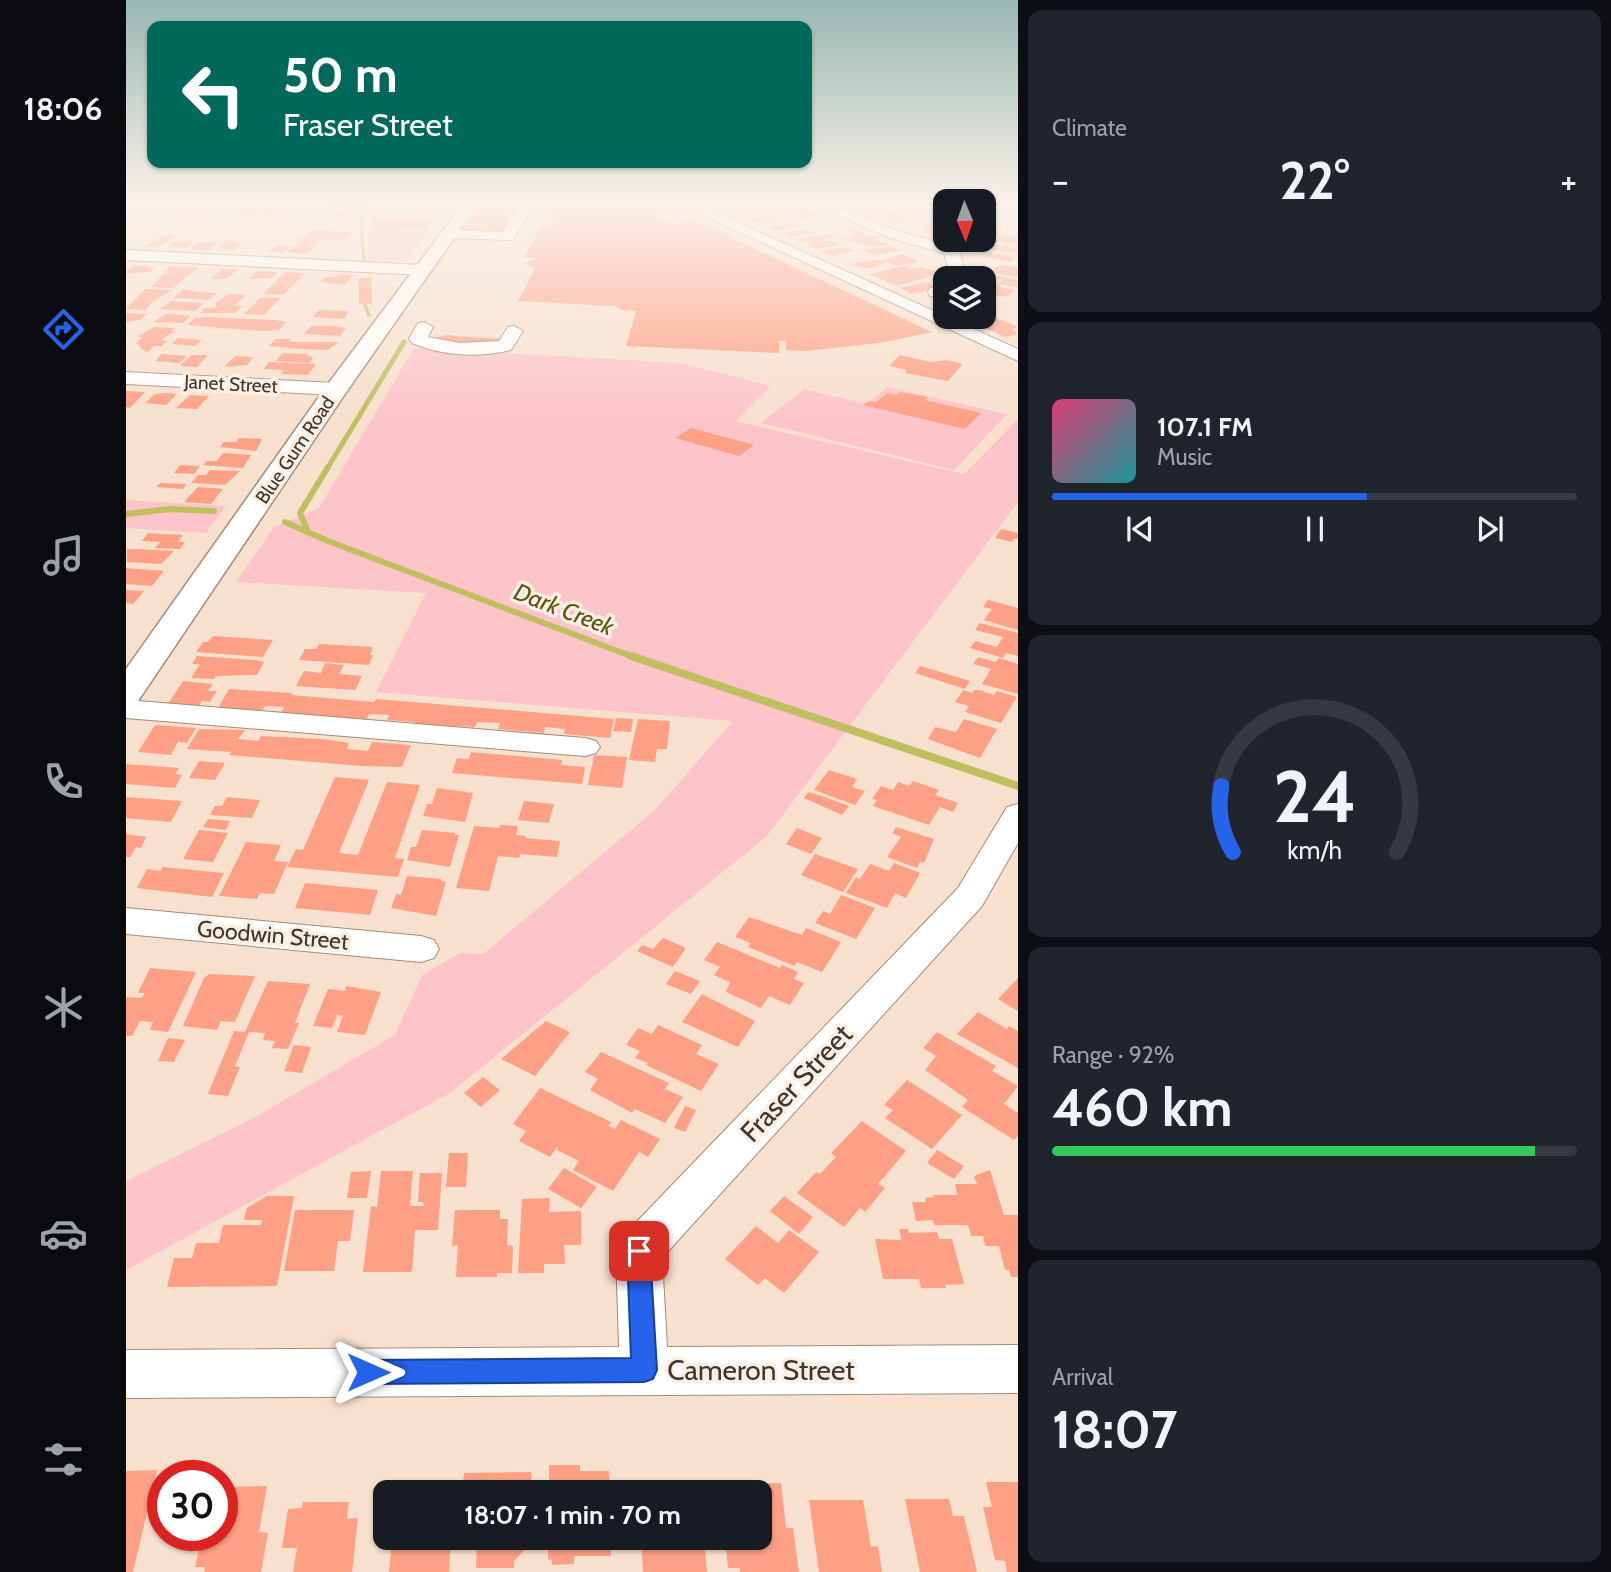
<!DOCTYPE html>
<meta charset="utf-8">
<style>
body{margin:0;font-family:Cabin,sans-serif;background:#20242c;color:#f1f3f6;height:100vh;display:flex;flex-direction:column;font-size:26px;white-space:nowrap}
*{box-sizing:border-box;margin:0}
p{font-size:23px;color:#9ea1a6}
.icon{flex:none;width:38px;height:38px;fill:none;stroke:currentColor;stroke-width:2;stroke-linecap:round;stroke-linejoin:round}
.map{position:relative;flex:1;overflow:hidden}
.sheet{display:flex;flex-direction:column;gap:10px;padding:10px;background:#0d0f14;width:593px}
.sheet>*{flex:none}
.banner{position:absolute;left:21px;top:21px;width:665px;height:147px;border-radius:14px;box-shadow:0 2px 5px #0004;background:#00695c;color:#fff;overflow:hidden}
.needle{width:46px;rotate:178deg}
.tools{position:absolute;left:807px;top:189px;display:grid;gap:14px}
.tools a{display:grid;place-items:center;width:63px;height:63px;border-radius:14px;background:#171b24;box-shadow:0 2px 5px #0004;font-size:35px}
.speed{position:absolute;left:21px;top:1460px;display:flex;gap:14px;font-size:35px;font-weight:700;text-align:center}
.speed>*{display:grid;place-content:center;width:91px;height:91px;border-radius:50%;background:#171b24;box-shadow:0 2px 5px #0004;line-height:1}
.speed .limit{border:10px solid #d22;background:#fff;color:#111}
.pin{position:absolute;display:grid;place-items:center;width:60px;height:60px;color:#fff;margin:-30px;border-radius:14px;box-shadow:0 4px 10px #0006}
.me{position:absolute;width:77px;margin:-38px;rotate:90deg;stroke-linejoin:round;filter:drop-shadow(0 0 5px #0008)}
.turn{display:flex;align-items:center;gap:24px;height:147px;padding:0 21px;font-size:32px}
.turn .icon{width:91px;height:91px;stroke-width:2.5}
.turn b{display:block;font-size:49px;line-height:60px}
.big{font-size:52px;font-weight:700;line-height:1.1}
.sheet .widget{flex:1;display:flex;flex-direction:column;justify-content:center;gap:10px;min-width:0;padding:0 24px;border-radius:14px;background:#20242c}
.sheet .dial{align-items:center;gap:0}
.dial svg{height:182px;overflow:visible;fill:none;stroke:#363941;stroke-width:7;stroke-linecap:round;text-anchor:middle}
.dial text{fill:#f1f3f6;stroke:none}
.song{display:flex;align-items:center;gap:21px}
.cover{width:84px;height:84px;border-radius:10px;background:linear-gradient(135deg,hsl(340 70% 55%),hsl(180 70% 35%))}
.played{height:7px;border-radius:4px;background:linear-gradient(90deg,#2563eb 60%,#363941 60%)}
.keys{display:flex;justify-content:space-around;direction:ltr}
.heat{display:flex;justify-content:space-between;align-items:center;font-size:38px;direction:ltr}
.charge{height:10px;border-radius:5px;background:linear-gradient(90deg,#34c759 92%,#363941 0)}
.trip{position:absolute;left:247px;top:1480px;width:399px;height:70px;border-radius:14px;background:#171b24;box-shadow:0 2px 5px #0004;font-weight:700;line-height:70px;text-align:center}
main{display:flex;flex:1;min-height:0}
.menu{display:flex;flex-direction:column;width:126px;justify-content:space-around;align-items:center;background:#090b0e;color:#9ea1a6}
.menu .icon{width:49px;height:49px}
.menu .current{color:#2563eb}
.menu b{font-size:32px;color:#f1f3f6}
.map>svg:first-child{display:block}
</style>
<main>
<nav class="menu">
<b>18:06</b>
<svg class="icon current" aria-label="directions" viewBox="0 0 24 24"><path d="M12 3l9 9-9 9-9-9zM9 14v-3h6M13 9l2 2-2 2"/></svg>
<svg class="icon" aria-label="music" viewBox="0 0 24 24"><path d="M9 18V5l10-2v13"/><circle cx="6" cy="18" r="3"/><circle cx="16" cy="16" r="3"/></svg>
<svg class="icon" aria-label="phone" viewBox="0 0 24 24"><path d="M5 4h4l2 5-3 2q2 4 5 5l2-3 5 2v4C11 20 4 13 5 4z"/></svg>
<svg class="icon" aria-label="climate" viewBox="0 0 24 24"><path d="M12 3v18M4 7l16 10M4 17L20 7"/></svg>
<svg class="icon" aria-label="car" viewBox="0 0 24 24"><path d="M5 17H2v-5l4-1 3-4h7l3 4 3 1v5h-3M9 17h6M6 11h13"/><circle cx="7" cy="17" r="2"/><circle cx="17" cy="17" r="2"/></svg>
<svg class="icon" aria-label="filters" viewBox="0 0 24 24"><path d="M4 7h16M4 17h16"/><circle cx="9" cy="7" r="2"/><circle cx="15" cy="17" r="2"/></svg>
</nav>
<div class="map">
<svg width="892" height="1572" viewBox="0 0 892 1572">
<rect width="100%" height="100%" fill="#f7e0ce"/>
<!-- green -->
<path fill="#fcc4c9" d="M241,229L304,231L279,262L243,261Z
M288,348L555,363L645,386L609,421L838,474L892,419V502L641,836L324,1093L0,1270V1181L124,1120L269,1035L296,975L334,953L357,954L529,810L607,721L250,692L300,593L110,582L148,527L193,508Z
M761,387L881,414L828,470L635,423L678,389L741,404Z
M0,500L100,506L80,533L0,528Z"/>
<g fill="none" stroke-linecap="round" stroke-linejoin="round">
<!-- stream-far3 -->
<path stroke="#c0bf60" stroke-width="3.5" d="M234,207L238,262
M239,305L243,315"/>
<!-- stream-far2 -->
<path stroke="#c0bf60" stroke-width="5" d="M201,469L278,342"/>
<!-- stream-far1 -->
<path stroke="#c0bf60" stroke-width="6" d="M0,514L44,509L88,511
M159,522L202,541L510,658
M181,530L174,513L202,467"/>
<!-- stream -->
<path stroke="#c0bf60" stroke-width="8" d="M505,656L892,786"/>
</g>
<!-- building -->
<path fill="#fda086" d="M356,200L392,201L378,223H381L375,233L337,231L358,203L354,202Z
M433,200H527L536,204L531,221L551,223L568,220L806,332L759,342L681,351L660,350V341H653V353L500,346L510,311L497,310L488,306L392,301L409,268L400,265L403,260L410,258H398L416,225L426,226L428,222L422,220Z
M579,200H598L611,206L623,204L632,208L606,212Z
M611,200H655L664,203L638,207Z
M738,200L746,205L767,210L746,214L720,203Z
M53,203H60L70,204L52,213H40Z
M74,204L89,205L71,215L61,214Z
M770,205H789L800,212H780Z
M118,206H127L138,207L126,216H107Z
M141,206H149L147,208H156L147,216L131,215Z
M651,208L659,211L621,218L611,213Z
M679,209L693,217L677,220L660,212Z
M212,210H226L218,218H204Z
M771,211L775,213H770L779,217L775,218L781,221L772,223L756,216L762,215L756,213Z
M647,215L657,219L636,224L624,219Z
M246,218L307,221L299,230L245,228Z
M667,222L675,226L649,231L640,227Z
M796,222H810L814,231H799Z
M730,229L739,233L736,234L750,236L755,238L749,240L764,245L742,246L714,238L730,235L720,230Z
M185,230L227,232L221,239L194,241L181,254L162,252L168,246L180,247L169,245Z
M679,230L689,233L664,237L656,233Z
M40,234L50,235L34,247H18Z
M701,234L712,237L691,241H705L714,245L691,249L681,245L686,244L683,243L668,239Z
M880,234L892,236V244L868,241Z
M100,240L110,241L108,242H116L107,251L91,248Z
M49,241L67,242L60,248L42,247Z
M73,242L91,243L83,251L65,249Z
M866,244L892,249V253L860,248Z
M153,245L165,246L158,253L141,251Z
M765,246L775,251L749,255L738,250Z
M718,247L729,250L705,256L695,251Z
M864,253H866L890,257L885,262L859,257Z
M776,254L793,262L771,266L760,262L742,269L722,264L762,259Z
M8,265L16,266L29,267L23,272L0,274V271Z
M874,265L892,268V277L860,272Z
M45,266L73,267L47,288L25,287L38,273L49,272H37Z
M779,266L785,269L795,267L810,271L812,274L771,286L744,274Z
M96,269H112L101,279H85Z
M132,271L143,272H152L146,278L122,279Z
M159,272L180,273L157,295L137,294Z
M213,274L227,275L219,285L195,282L200,277H210Z
M873,276L892,280V287L872,284L876,280L870,279Z
M245,277L246,304H233V278Z
M802,282L812,289L785,294L774,288Z
M871,285L877,288L889,290L880,297L865,294L868,292L863,291Z
M19,289L46,290L26,302L20,310L0,309Z
M58,289L74,292L91,293L83,300L47,298Z
M102,294L120,295L109,305L116,306L109,313H74L79,308H89L91,304L89,303Z
M135,297L155,298L138,315L118,314Z
M45,301L77,303V304L69,311L34,309Z
M193,310L223,311L218,319L186,317Z
M0,313L21,314L14,320L0,322Z
M40,314L57,315L64,316L57,323L27,322Z
M80,317L149,320L160,322L153,330L133,331L61,325L69,318Z
M870,318L892,327L886,329L892,334L879,337L847,323Z
M185,326H210L220,328L214,336L178,334Z
M28,327L49,328L45,331H49L35,340L41,341L36,346H28L21,353L10,343L16,337H11Z
M322,335L339,337L382,339L363,346L308,342L311,337Z
M52,338L76,340L69,346L46,344Z
M150,339H165L163,342H213L202,350L173,349L143,346Z
M157,353L180,354L187,358L183,363L150,361Z
M36,354L61,356L53,363L29,361Z
M65,355H82L71,367L54,366Z
M774,355L805,362L821,360L837,364L822,381L779,373L781,370L763,366Z
M109,356L127,357L121,365L98,367Z
M143,362L190,364L182,375L155,374L158,370L138,369Z
M0,391L19,392L4,408L0,407Z
M774,392L802,397L799,400L855,413L839,429L737,405L743,401L750,402L761,393L770,395Z
M29,394L40,393L51,394L40,405L19,403Z
M64,395L83,396L71,409L50,408Z
M565,428L628,445L613,456L549,438Z
M113,438L136,439L130,451L94,447L98,442H110Z
M97,453L125,455L117,468L77,465L80,461H91Z
M54,465L74,466L68,474L48,473Z
M84,470L114,471L99,485L65,483L72,475H80Z
M34,483L60,484L57,489L30,487Z
M72,487L97,489L85,504L58,502Z
M875,529L892,533V539L888,538L886,542L869,538Z
M22,533L57,535L52,542H59L54,549L29,548L34,542L16,541Z
M1,549H10L48,551L35,564L1,562Z
M0,568L38,571L26,586L0,584Z
M0,590L18,591L7,604L0,603Z
M862,600L892,608V630L858,620L866,609L857,607Z
M854,623L892,633V656L880,653L877,658L844,648L849,641L871,647L877,637L849,630Z
M87,636L147,640L137,657L70,652L77,642H82Z
M193,644L247,647L244,655H247L243,665L173,660L179,649H190Z
M71,656L128,660L138,662L131,675L90,676L88,679L65,678L74,664H66Z
M852,657L870,662L873,658L892,664V694L856,684L865,669L847,664Z
M199,663L218,665L213,674L236,676L229,690L170,686L178,671L195,673Z
M794,666L811,671L844,681L839,689L789,673Z
M57,681L87,684L82,691H91L84,702L76,701L71,709L40,707Z
M103,689L166,693L165,695L248,702L250,699L488,719L484,738L438,734L439,729L419,727L418,733L372,729L374,723L351,722L349,727L288,724L289,722L261,720L263,715L243,714L239,723L153,716L158,707L139,706L136,711L92,708Z
M837,690L846,693L848,690H853L868,695L871,691L891,697L875,723L839,712L843,706L829,702Z
M490,718L507,719L505,732L487,731Z
M512,719L544,721L541,749H531L529,762L503,760Z
M838,719L871,729L854,758L802,739L809,727L830,732Z
M29,725L70,728L61,743L52,742L45,755L12,752Z
M73,729L119,730L112,739L132,741L135,736L196,739L223,743L221,749L242,751L246,742L285,745L276,767L236,766L103,755L105,752L61,749Z
M345,752L436,760L435,765L459,767L456,784L326,773L331,758L343,759Z
M468,755L501,757L496,788L462,785Z
M73,761L99,763L89,780L63,778Z
M0,764L53,768L49,774L56,775L49,788L0,784Z
M703,770L731,779L726,787L739,791L729,805L688,790Z
M209,777L243,780L213,853L232,855L261,782L294,785L269,858L278,859L272,877L161,867L170,849L177,850Z
M787,781L813,790L809,795L832,803L827,812L814,807L803,825L747,806L751,800L746,799L755,786L767,790L772,782L783,786Z
M311,788L347,793L339,822L297,816L301,804H306Z
M682,792L696,796L723,806L716,815L678,798Z
M0,797L56,801L45,822L0,818Z
M101,797L134,800L126,818L84,815L89,806H96Z
M398,801L428,804L423,823L392,820Z
M82,819L104,821L100,830L77,827Z
M374,825L392,826L390,835L400,836L399,838L434,841L431,857L394,854L393,858L372,856L363,891L330,888L348,826L373,828Z
M770,827L808,839L798,863L794,862L791,868L761,857L775,837L766,833Z
M671,828L696,838L685,854L660,844Z
M73,830L102,833L87,862L57,859Z
M296,830L329,833V835H333L324,867L281,860L285,847H290Z
M0,834L20,837L15,848L10,847L4,857H0Z
M120,842L155,845L148,861L162,862L148,894L134,893L131,899L93,896Z
M689,854L732,869L717,892L675,875Z
M768,863L794,873L780,898L769,893L761,908L720,893L730,877L734,879L744,864L763,871Z
M37,867L98,873L86,897L11,888L21,869L35,871Z
M281,876L315,879V881L320,882L310,916L265,908L270,894L275,895Z
M179,883L252,890L244,915L169,908Z
M715,895L749,908L730,939L689,923L697,911L704,914Z
M623,917L676,935L680,928L715,942L696,972L671,962L668,966L622,947L625,943L609,937Z
M537,938L560,948L547,967L511,951L516,945L527,949Z
M591,942L654,968L656,965L672,972L668,979L678,983L664,1005L643,996L635,1008L600,992L604,982L588,975L594,967L578,960Z
M24,968L70,972L42,1032L24,1030L27,1022L14,1021L6,1036H0V997L16,998L19,993H12Z
M549,971L574,981L565,994L540,984Z
M83,974L129,976L109,1022L95,1021L91,1030L57,1026L78,978Z
M892,978V1011L872,999Z
M142,981L184,984L169,1023H173L162,1049L146,1048L149,1041L137,1040L139,1033L123,1032L109,1066L114,1067L102,1096L82,1094L108,1031L119,1032Z
M220,986L255,992L239,1035L211,1032L217,1016L211,1015L206,1028L187,1026L202,989L219,991Z
M576,994L629,1021L612,1047L556,1022Z
M852,1012L881,1029L883,1026L892,1031V1068L831,1034Z
M420,1021L444,1032L409,1076L375,1059Z
M532,1025L576,1045L570,1054L593,1064L575,1091L520,1065L522,1063L509,1058L514,1051L500,1045L512,1028L526,1034Z
M811,1032L870,1066L866,1071L892,1086L878,1104L892,1113V1136L888,1140L836,1107L842,1100L799,1070L810,1056L797,1048Z
M42,1038L59,1040L48,1062L32,1061Z
M168,1045L185,1047L176,1073L158,1071Z
M475,1052L543,1083L539,1089L557,1097L539,1123L509,1109L506,1113L464,1090L472,1079L459,1072Z
M357,1077L374,1090L355,1107L338,1093Z
M781,1080L836,1115L806,1149L759,1118L767,1110L758,1105Z
M414,1088L485,1122L482,1126L489,1129L495,1120L534,1139L522,1157L513,1152L487,1191L447,1170L453,1161L431,1150L432,1146L424,1157L393,1141L400,1131L387,1124Z
M559,1106L570,1110L559,1132L548,1128Z
M736,1121L780,1151L752,1184L759,1188L739,1212L734,1208L718,1227L671,1193L690,1172L694,1174L710,1157L705,1153Z
M811,1150L838,1166L828,1179L801,1163Z
M323,1153H342L340,1187H320Z
M438,1168L471,1187L455,1208L422,1189Z
M864,1170L878,1215H892V1277H885L883,1270H879L873,1246H859L857,1236H845L842,1225H808L807,1220L790,1221L786,1202H800L799,1198L808,1197L807,1195H831L829,1184H851L848,1176Z
M245,1171L241,1198H221L225,1172Z
M255,1171H287L284,1206H298L297,1202H292L294,1173H316L312,1230H289L286,1272H237L245,1206L251,1207Z
M141,1196H168L151,1286L41,1287L48,1258H66L70,1243H93L97,1225H135L136,1220H118L121,1208Z
M658,1196L687,1217L673,1234L644,1211Z
M424,1198L423,1212L455,1211V1245H438L439,1264H418V1273H392L396,1199Z
M169,1210H228L224,1241H212L208,1271H158Z
M329,1210H374V1219H382L381,1245L387,1246L386,1273H371V1277H330L332,1245L326,1246Z
M630,1226L652,1243L663,1230L693,1252L658,1293L639,1278L632,1285L599,1259Z
M773,1229H782L783,1233L811,1232L813,1239H826L838,1284L819,1285L820,1288H795L793,1279H757L749,1239L776,1240Z
M423,1465H454V1471H483L484,1493H423Z
M31,1470L7,1572H0V1471Z
M405,1472L406,1493H336L338,1473Z
M860,1482H892V1572H881L879,1561L869,1560L857,1507H866Z
M655,1483L660,1528H667L673,1572H614V1568H602L599,1538H634V1493H605L604,1484Z
M574,1484V1493H525V1485Z
M141,1486L133,1532L142,1533L135,1572H78L79,1567H69L76,1535H96V1487Z
M779,1499H823L827,1516H838L851,1572H794Z
M683,1500H737L745,1547L752,1546L756,1572H693Z
M177,1502H223L221,1519L232,1518L226,1572H167L171,1548H156L162,1509L176,1508Z
M270,1538H325L323,1572H263L265,1550H269Z
M351,1538H410V1545H403L388,1561V1568H350Z
M422,1538H484L485,1556H448V1564L426,1565V1560L422,1559Z
M515,1538H578L581,1572H517Z"/>
<g fill="none" stroke-linecap="round" stroke-linejoin="round">
<defs>
<path id="minor" d="M143,200L341,203L348,207L341,211L150,204Z
M396,200H410L387,240L321,238L314,234L321,230L377,232Z
M544,200H562L892,349V361Z
M677,200H695L774,232L823,245L830,240H847L833,251L841,278H825L818,253L764,238Z
M892,200V211L858,232V222Z
M0,250L296,265L304,270L296,275L0,260Z
M819,287V297L804,296L802,292L804,288Z
M298,322L307,327L302,337L334,343L373,341L382,327L388,326L397,331L385,350C354,358 316,356 286,343L283,339L292,323Z
M0,372L210,383L220,389L210,395L0,384Z
M0,700L459,738L470,741L474,747L470,753L459,756L0,718Z
M892,804V843L856,906L536,1258L541,1347L892,1345V1393L0,1398V1350L493,1347L490,1251L497,1236L832,888L881,807Z
M0,908L295,936L308,940L313,949L308,958L295,962L0,934Z"/>
<path id="major" d="M340,200H358L347,211L221,391L12,701L0,705V669L202,384Z"/>
</defs>
<!-- minor casing -->
<use href="#minor" stroke="#a18c7b" stroke-width="2"/>
<!-- major casing -->
<use href="#major" stroke="#a18c7b" stroke-width="3"/>
<!-- minor -->
<use href="#minor" fill="#fff" fill-rule="evenodd"/>
<!-- major -->
<use href="#major" fill="#fff" fill-rule="evenodd"/>
</g>
<!-- sky -->
<linearGradient id="sky" x2="0" y2="1"><stop stop-color="#98b8b2"/><stop offset="0.48" stop-color="#fbf1e9"/><stop offset="1" stop-color="#fbf1e9" stop-opacity="0"/></linearGradient>
<rect width="892" height="420" fill="url(#sky)"/>
<!-- route -->
<path fill="#2563eb" stroke="#184099" stroke-width="2" d="M513,1240L521,1243L524,1251L531,1370L527,1379L518,1382L242,1384L233,1381L230,1372L233,1363L242,1360L505,1358L501,1251L505,1243Z"/>
<g text-anchor="middle" dominant-baseline="central" stroke-width="7" stroke-linejoin="round" paint-order="stroke">
<!-- far-street labels -->
<g font-size="19" fill="#3e352e" stroke="#feefe4">
<text transform="translate(105 384) rotate(3)">Janet Street</text>
<text transform="translate(169 450) rotate(-56)">Blue Gum Road</text>
</g>
<!-- street labels -->
<g font-size="23" fill="#3e352e" stroke="#feefe4">
<text transform="translate(147 935) rotate(5)">Goodwin Street</text>
</g>
<!-- water labels -->
<g font-size="24" font-style="italic" fill="#59570f" stroke="#feefe4">
<text transform="translate(438 609) rotate(21)">Dark Creek</text>
</g>
<!-- near-street labels -->
<g font-size="28" fill="#3e352e" stroke="#feefe4">
<text transform="translate(670 1083) rotate(-47)">Fraser Street</text>
<text x="635" y="1370">Cameron Street</text>
</g>
</g>
</svg>
<div class="tools">
<a><svg class="needle" viewBox="-14 -14 28 28"><path d="M0-13l5 13h-10z" fill="#e53935"/><path d="M0 13l5-13h-10z" fill="#9ea1a6"/></svg></a>
<a><svg class="icon" aria-label="layers" viewBox="0 0 24 24"><path d="M12 4l9 5-9 5-9-5zM3 14l9 5 9-5"/></svg></a>
</div>
<div class="speed"><div class="limit">30</div></div>
<div class="pin" style="left:513px;top:1251px;background:#d93025"><svg class="icon" aria-label="arrive" viewBox="0 0 24 24"><path d="M6 21V4h12l-3 4 3 4H6"/></svg></div>
<svg class="me" style="left:242px;top:1372px" viewBox="-20 -20 40 40"><path d="M0-17L14 15 0 8-14 15z" fill="#2563eb" stroke="#fff" stroke-width="4"/></svg>
<div class="trip">18:07 · 1 min · 70 m</div>
<div class="banner">
<div class="turn"><svg class="icon" aria-label="left" viewBox="0 0 24 24"><path d="M17 20v-9H6M10 6l-5 5 5 5"/></svg><div><b>50 m</b>Fraser Street</div></div>
</div>
</div>
<section class="sheet">
<div class="widget"><p>Climate</p>
<div class="heat"><a>−</a><b class="big">22°</b><a>+</a></div>
</div>
<div class="widget">
<div class="song"><i class="cover"></i><div><b>107.1 FM</b><p>Music</p></div></div>
<div class="played"></div>
<div class="keys"><svg class="icon" aria-label="previous" viewBox="0 0 24 24"><path d="M18 5L8 12l10 7zM5 5v14"/></svg><svg class="icon" aria-label="pause" viewBox="0 0 24 24"><path d="M8 5v14M16 5v14"/></svg><svg class="icon" aria-label="next" viewBox="0 0 24 24"><path d="M6 5l10 7-10 7zM19 5v14"/></svg></div>
</div>
<div class="widget dial"><svg viewBox="0 0 100 80">
<path d="M14 69A42 42 0 1 1 86 69"/>
<path d="M14 69A42 42 0 0 1 9 40" stroke="#2563eb"/>
<text x="50" y="56" font-size="32" font-weight="700">24</text>
<text x="50" y="72" font-size="11">km/h</text>
</svg></div>
<div class="widget"><p>Range · 92%</p><b class="big">460 km</b><div class="charge"></div></div>
<div class="widget"><p>Arrival</p><b class="big">18:07</b></div>
</section>
</main>
